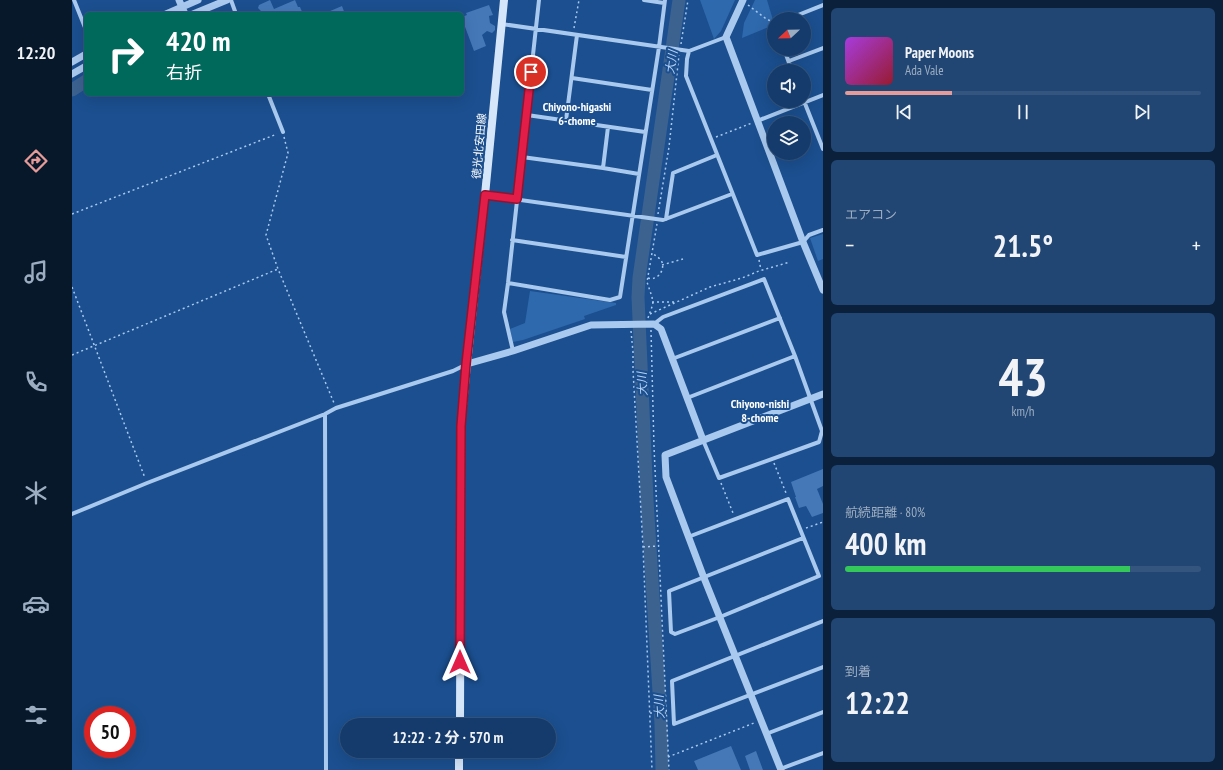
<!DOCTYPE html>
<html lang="ja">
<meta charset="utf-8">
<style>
body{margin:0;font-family:"PT Sans Narrow","Noto Sans JP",sans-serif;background:#214673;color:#f1f3f6;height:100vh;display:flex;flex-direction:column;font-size:15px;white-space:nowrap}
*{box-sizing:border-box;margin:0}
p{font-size:13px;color:#9dadc1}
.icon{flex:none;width:22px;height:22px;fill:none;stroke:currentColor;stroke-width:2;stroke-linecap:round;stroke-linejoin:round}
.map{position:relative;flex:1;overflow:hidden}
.panel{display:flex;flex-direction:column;gap:8px;padding:8px;background:#0b203b;width:400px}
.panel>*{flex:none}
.guide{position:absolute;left:12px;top:12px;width:380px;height:84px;border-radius:6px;box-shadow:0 4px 16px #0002,0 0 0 1px #33557e;background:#00695c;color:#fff;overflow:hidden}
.needle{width:26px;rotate:248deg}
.tools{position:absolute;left:695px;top:12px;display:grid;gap:8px}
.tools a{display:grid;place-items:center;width:44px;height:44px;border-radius:50%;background:#143b6b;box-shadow:0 4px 16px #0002,0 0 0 1px #33557e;font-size:20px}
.speed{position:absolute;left:12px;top:706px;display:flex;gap:8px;font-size:20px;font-weight:700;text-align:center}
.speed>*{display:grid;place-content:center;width:52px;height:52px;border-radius:50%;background:#143b6b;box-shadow:0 4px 16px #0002,0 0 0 1px #33557e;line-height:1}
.speed .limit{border:6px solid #d22;background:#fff;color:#111}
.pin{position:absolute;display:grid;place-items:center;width:34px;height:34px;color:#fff;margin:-17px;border:2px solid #fff;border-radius:50%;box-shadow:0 1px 4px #0007}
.me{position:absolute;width:44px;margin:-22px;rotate:0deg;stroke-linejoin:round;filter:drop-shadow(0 0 3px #0008)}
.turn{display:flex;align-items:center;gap:14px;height:84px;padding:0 16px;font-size:18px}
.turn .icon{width:52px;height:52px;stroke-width:2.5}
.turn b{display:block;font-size:28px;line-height:34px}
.big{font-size:30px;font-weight:700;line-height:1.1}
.panel .tile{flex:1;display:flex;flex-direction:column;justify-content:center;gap:6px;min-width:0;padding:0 14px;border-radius:6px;background:#214673}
.panel .dial{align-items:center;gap:0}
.dial b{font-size:52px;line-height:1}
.song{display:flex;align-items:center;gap:12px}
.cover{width:48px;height:48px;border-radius:6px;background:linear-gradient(135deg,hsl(280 70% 55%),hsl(350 70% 35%))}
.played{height:4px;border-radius:2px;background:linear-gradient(90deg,#e69b98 30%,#33557e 30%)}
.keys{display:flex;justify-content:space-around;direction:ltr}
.heat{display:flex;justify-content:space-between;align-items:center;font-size:22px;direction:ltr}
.charge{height:6px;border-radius:3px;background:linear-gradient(90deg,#34c759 80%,#33557e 0)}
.trip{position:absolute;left:268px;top:718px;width:216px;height:40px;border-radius:20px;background:#143b6b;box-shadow:0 4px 16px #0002,0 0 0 1px #33557e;font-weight:700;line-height:40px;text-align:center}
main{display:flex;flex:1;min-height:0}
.tabs{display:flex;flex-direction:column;width:72px;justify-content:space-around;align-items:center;background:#08182b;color:#9dadc1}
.tabs .icon{width:28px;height:28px}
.tabs .on{color:#e69b98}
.tabs b{font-size:18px;color:#f1f3f6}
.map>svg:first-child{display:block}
</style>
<main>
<nav class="tabs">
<b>12:20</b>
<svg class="icon on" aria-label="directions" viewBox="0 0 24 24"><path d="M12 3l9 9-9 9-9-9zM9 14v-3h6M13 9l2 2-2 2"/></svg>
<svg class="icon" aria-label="music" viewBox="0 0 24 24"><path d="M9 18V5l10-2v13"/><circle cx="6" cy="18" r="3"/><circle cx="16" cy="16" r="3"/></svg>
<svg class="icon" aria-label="phone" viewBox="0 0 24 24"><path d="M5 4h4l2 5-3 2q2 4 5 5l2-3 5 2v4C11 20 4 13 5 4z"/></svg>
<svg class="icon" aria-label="climate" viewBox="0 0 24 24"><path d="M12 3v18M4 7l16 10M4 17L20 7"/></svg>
<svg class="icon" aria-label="car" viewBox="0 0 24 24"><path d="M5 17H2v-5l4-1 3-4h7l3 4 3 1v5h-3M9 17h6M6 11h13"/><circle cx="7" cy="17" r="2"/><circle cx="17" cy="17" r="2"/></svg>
<svg class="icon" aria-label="filters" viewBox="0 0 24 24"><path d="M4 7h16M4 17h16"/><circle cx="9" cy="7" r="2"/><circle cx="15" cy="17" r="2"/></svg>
</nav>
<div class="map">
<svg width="751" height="770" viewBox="0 0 751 770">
<rect width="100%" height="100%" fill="#1b4f8f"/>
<!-- green -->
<path fill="#2e69ad" d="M628,0H663L649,31L642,39Z
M683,0H695L701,20L699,26L670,38L672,23Z
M751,234V259L746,261L738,238Z
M458,291L544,303V305L512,316L513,319L451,340L441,342L438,329L453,323Z"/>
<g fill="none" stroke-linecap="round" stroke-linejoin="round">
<!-- river -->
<path stroke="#3c6290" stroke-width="13" d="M0,90L14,81
M590,770L589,724L575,500L566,297L567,278L607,0"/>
</g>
<!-- building -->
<path fill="#4478b7" d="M198,0L202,9L223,0L226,7H228L231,14H190L189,11L186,8L187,5Z
M417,5L421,15L417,16L418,23L423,26V30L420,33L415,31L410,35L414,46L402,51L392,24H390V17L395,15L394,13Z
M270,6L273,14H251Z
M751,469V486L745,489L751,504V513L740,517L734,506L727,508L723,497H724L719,482Z
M659,746L669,770H626L622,761Z
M684,751L691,770H678L673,756Z"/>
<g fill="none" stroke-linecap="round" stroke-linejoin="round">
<!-- path -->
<path stroke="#a9c9ee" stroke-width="1.5" stroke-dasharray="2 3" stroke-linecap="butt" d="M676,5L693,18L702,23
M502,28L507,0
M609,44L616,0
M212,137L216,153L194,235L206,269L262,403
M644,137L680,123
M0,214L205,134
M586,214L597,147L607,55
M687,260L689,270
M590,265L611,259
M576,278C585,281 593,271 590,262C588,258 584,256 580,253
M0,287L73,478
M580,302H602
M578,314L638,287L670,278L687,271L718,262
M576,318L581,304L580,297L575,282L585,224
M579,330L582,447L597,770
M559,331L561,352V370L571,547L580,770
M0,355L206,269
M702,463L714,493
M649,483L661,513
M734,528L751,522
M571,547L586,546
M578,713H594
M596,757L682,723"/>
<!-- minor -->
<path stroke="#a9c9ee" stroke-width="4" d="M2,0L14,30
M159,0L164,14
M572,0L592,3
M716,19L751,5
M430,24L617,51L654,37
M712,49L720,71
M617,51L615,59L614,76L685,255L731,242L737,235L751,230
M717,61L751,48
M500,78L580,90
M196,94L211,132
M732,101L751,149
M455,115L573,132
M494,120L505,35
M685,121L751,95
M450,157L531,168L536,127
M531,168L567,174
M413,195L591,220L660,194
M594,219L601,173L645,155
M440,240L554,257
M436,283L538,300L548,297L587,47L593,0
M582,324L591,317L692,279L723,356L750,431L747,442L647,478L631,440
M441,351L432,312L436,283L467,0
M600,359L708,318
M615,398L723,356
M253,414L254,770
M0,514L75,483L253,414L264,408L381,371L395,364
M616,537L716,499L747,576L648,617L603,634L599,632L597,591L731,538
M751,621L600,681L602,724L751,667
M694,734L751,712
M708,769L751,753"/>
<!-- tertiary -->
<path stroke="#a9c9ee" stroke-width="7" d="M107,0L113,14
M671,0L654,37L731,242L751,290
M94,14L126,0
M121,14L155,0
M0,62L14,54
M0,74L14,66
M395,364L441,351L519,325L582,324L589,329L631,440
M709,770L632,578L594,477L593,455L751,394"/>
<!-- secondary -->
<path stroke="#d6e6fa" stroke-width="8" d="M388,725L389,426L395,364L413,195L432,0
M387,770V751"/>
</g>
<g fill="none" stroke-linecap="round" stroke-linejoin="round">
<defs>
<path id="route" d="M388,662L389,426L394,364L413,195L445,199L459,72"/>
</defs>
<!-- route casing -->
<use href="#route" stroke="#92132f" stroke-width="10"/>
<!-- route -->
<use href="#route" stroke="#e11d48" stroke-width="7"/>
</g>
<g text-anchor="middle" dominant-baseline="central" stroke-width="4" stroke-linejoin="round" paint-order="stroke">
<!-- street labels -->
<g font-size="11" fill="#fff" stroke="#1b4f8f">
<text transform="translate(407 146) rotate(-85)">徳光北安田線</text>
</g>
<!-- water labels -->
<g font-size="12" font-style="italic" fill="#b5d3f5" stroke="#1b4f8f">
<text transform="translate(599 62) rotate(-82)">大川</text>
<text transform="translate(570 384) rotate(-93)">大川</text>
<text transform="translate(587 707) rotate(-93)">大川</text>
</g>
<!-- neighbourhood labels -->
<g font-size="12" font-weight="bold" fill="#fff" stroke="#1b4f8f">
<text x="505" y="106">Chiyono-higashi<tspan x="505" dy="14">6-chome</tspan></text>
<text x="688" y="403">Chiyono-nishi<tspan x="688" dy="14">8-chome</tspan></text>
</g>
</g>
</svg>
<div class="tools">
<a><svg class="needle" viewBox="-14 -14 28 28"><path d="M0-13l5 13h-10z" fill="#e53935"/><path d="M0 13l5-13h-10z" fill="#9dadc1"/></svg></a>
<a><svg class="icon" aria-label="sound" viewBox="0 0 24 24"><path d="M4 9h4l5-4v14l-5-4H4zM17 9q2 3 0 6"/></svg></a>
<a><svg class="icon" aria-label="layers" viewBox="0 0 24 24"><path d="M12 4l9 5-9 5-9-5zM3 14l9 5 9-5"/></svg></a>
</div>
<div class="speed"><div class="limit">50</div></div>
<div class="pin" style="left:459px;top:72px;background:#d93025"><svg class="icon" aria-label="arrive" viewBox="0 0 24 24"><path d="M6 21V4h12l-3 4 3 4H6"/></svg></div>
<svg class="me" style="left:388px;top:662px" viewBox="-20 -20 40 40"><path d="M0-17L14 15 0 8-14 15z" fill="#e11d48" stroke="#fff" stroke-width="4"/></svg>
<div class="trip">12:22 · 2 分 · 570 m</div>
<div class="guide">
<div class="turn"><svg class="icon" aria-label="right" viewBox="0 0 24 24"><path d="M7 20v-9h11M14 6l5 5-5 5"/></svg><div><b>420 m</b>右折</div></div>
</div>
</div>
<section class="panel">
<div class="tile">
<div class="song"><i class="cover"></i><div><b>Paper Moons</b><p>Ada Vale</p></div></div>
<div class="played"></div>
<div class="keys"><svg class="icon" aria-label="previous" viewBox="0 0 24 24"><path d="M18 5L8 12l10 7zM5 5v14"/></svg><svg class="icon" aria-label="pause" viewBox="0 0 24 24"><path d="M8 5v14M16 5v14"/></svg><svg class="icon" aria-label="next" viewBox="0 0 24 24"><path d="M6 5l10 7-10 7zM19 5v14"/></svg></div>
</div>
<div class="tile"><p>エアコン</p>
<div class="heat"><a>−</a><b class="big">21.5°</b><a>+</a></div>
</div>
<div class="tile dial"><b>43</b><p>km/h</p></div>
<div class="tile"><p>航続距離 · 80%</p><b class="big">400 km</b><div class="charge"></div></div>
<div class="tile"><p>到着</p><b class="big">12:22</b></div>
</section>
</main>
